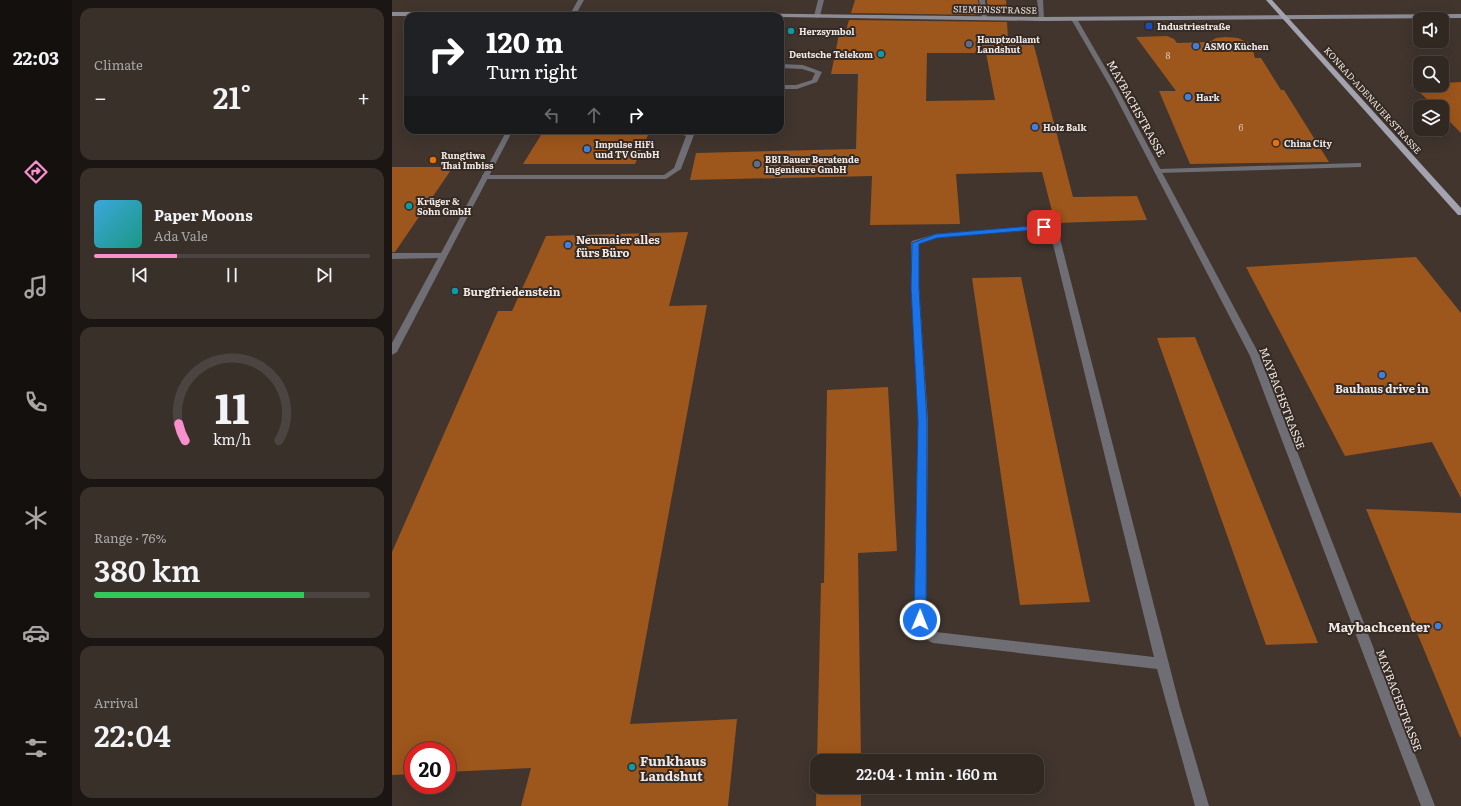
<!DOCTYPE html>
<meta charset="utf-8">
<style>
body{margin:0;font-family:Literata,serif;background:#39302a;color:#f1f3f6;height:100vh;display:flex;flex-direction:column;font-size:15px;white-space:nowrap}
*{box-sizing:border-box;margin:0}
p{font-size:13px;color:#a8a6a5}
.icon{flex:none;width:22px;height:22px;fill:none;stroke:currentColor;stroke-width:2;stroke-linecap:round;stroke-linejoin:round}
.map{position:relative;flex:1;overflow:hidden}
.side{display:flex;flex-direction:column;gap:8px;padding:8px;background:#1b1613;width:320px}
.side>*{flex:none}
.hud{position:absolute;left:12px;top:12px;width:380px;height:122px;border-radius:12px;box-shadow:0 4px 16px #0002,0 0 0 1px #4c4440;background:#202124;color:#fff;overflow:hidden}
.controls{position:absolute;left:1021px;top:12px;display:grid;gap:8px}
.controls a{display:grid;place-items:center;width:36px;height:36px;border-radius:8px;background:#312822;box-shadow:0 4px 16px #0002,0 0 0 1px #4c4440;font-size:20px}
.speed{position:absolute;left:12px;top:742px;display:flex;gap:8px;font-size:20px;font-weight:700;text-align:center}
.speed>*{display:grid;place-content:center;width:52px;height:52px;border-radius:50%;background:#312822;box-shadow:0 4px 16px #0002,0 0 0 1px #4c4440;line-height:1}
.speed .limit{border:6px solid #d22;background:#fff;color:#111}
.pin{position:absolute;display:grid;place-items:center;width:34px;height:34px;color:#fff;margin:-17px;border-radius:8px;box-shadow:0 2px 6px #0006}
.me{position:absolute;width:44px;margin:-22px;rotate:1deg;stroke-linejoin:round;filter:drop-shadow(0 0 3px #0008)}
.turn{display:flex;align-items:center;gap:14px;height:84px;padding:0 16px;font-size:18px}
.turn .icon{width:52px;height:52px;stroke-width:2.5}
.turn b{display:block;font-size:28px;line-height:34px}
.lanes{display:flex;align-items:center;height:38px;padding:0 16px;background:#0003;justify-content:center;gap:20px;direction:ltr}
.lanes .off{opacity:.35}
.big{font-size:30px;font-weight:600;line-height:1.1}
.side .tile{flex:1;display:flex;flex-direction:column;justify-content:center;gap:6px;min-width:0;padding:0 14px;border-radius:12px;background:#39302a}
.side .dial{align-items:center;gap:0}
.dial svg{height:104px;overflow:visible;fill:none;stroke:#4c4440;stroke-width:7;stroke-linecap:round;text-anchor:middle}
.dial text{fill:#f1f3f6;stroke:none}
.song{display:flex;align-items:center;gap:12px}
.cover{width:48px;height:48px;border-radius:6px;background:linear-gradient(135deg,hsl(200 70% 55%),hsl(170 70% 35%))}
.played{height:4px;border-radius:2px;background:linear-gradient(90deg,#f790cd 30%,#4c4440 30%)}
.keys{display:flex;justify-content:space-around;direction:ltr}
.heat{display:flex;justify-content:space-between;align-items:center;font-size:22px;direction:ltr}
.charge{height:6px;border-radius:3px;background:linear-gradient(90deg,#34c759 76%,#4c4440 0)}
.trip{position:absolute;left:418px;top:754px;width:234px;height:40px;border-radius:12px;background:#312822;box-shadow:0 4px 16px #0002,0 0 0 1px #4c4440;font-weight:600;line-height:40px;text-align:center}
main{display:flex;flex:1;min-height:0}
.dock{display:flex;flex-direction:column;width:72px;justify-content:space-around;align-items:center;background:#14100e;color:#a8a6a5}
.dock .icon{width:28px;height:28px}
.dock .current{color:#f790cd}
.dock b{font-size:18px;color:#f1f3f6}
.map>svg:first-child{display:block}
</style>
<main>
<nav class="dock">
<b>22:03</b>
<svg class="icon current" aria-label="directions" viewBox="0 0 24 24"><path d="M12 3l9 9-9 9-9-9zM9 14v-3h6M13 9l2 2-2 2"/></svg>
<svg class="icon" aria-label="music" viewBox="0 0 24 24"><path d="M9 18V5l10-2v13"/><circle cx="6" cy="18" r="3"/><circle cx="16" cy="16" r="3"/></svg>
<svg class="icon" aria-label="phone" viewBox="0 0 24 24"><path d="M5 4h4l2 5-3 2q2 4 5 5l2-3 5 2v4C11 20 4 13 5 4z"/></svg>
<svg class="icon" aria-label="climate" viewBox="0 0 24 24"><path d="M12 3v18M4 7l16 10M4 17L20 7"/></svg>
<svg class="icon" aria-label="car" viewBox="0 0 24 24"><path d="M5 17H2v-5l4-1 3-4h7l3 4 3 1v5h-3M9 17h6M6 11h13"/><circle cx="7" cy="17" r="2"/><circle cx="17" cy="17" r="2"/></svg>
<svg class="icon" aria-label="filters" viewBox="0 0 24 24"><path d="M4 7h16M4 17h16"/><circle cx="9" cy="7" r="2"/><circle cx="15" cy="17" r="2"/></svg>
</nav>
<section class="side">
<div class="tile"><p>Climate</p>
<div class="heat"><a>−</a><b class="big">21°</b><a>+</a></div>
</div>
<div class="tile">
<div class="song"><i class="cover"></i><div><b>Paper Moons</b><p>Ada Vale</p></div></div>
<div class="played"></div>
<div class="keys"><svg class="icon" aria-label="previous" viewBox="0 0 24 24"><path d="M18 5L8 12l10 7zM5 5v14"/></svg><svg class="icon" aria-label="pause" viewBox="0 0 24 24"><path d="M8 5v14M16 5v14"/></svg><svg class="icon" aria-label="next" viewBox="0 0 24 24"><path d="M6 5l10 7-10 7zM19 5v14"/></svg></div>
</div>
<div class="tile dial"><svg viewBox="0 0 100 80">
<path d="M14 69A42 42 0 1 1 86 69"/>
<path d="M14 69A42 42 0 0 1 9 56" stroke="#f790cd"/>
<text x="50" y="56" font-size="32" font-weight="700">11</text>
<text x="50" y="72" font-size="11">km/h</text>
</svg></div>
<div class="tile"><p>Range · 76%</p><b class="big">380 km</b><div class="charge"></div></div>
<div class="tile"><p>Arrival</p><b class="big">22:04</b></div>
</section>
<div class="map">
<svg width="1069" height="806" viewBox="0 0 1069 806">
<rect width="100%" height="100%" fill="#41352e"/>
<!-- building -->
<path fill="#9d561c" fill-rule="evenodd" d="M463,0H586L588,15L459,13Z
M595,0H614L615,15H596Z
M457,20L615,22L616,38H640L681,197L745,196L755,220L663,223L650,172L564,174L568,224L478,225L480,176L298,180L304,153L464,149L466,74H439L447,34H453ZM535,53H594L603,100L534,101Z
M775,36L782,39L785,43L817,42L824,38L834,37L846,38L859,44L863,58H869L889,90H892L937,162L798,164L767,91H784L744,37Z
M1069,82V133L1050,114V107H1043L1019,84L1050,85V83Z
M149,135H256L243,164H131Z
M0,167H61L3,252H0Z
M296,232L277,306L315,305L238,724L345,719L336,806H129L139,768L55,772V751H21V774L0,775V552L106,311H120L154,236Z
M1024,257L1069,313V498L1040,442L953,456L854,267Z
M629,277L698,602L628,605L580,278Z
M803,337L926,643L874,645L765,338Z
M496,387L505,551L466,553L469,761H425V787H469V806H424L429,583H432L435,390Z
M974,509L1069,513V737H1068Z"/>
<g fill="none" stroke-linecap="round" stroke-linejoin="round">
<!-- lane -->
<path fill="#6e6e74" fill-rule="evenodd" d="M426,0H432L428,16L425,18L422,16Z
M587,0H593L595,19L590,18Z
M388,64L411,65L430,72L425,82L405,89H388V85H404L420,80L423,73L410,69L388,68Z
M115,130H290L302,135L289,169L274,179H90V175H272L282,168L294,136L285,133L118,132Z
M966,163H969V167L766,173L762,171L766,169Z
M652,225L666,231L788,707L817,806H803L765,669L541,643L537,641L522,620L526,421L519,288V243L520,241L544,234ZM651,229L658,232L762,657L544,632L534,619L536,421L527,288V244L545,238Z"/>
<!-- street -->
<path fill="#6e6e74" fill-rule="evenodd" d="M186,0H192L183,16H177Z
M645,0H651L652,20L647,19Z
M680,18L685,19L725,88L868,356L1043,806H1029L858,356L719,88L679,19Z
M115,130H121L5,352L0,355V343L46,258L0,259V253H49Z"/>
<!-- secondary -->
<path fill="#8b8c95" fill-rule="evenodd" d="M182,11L650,17L1069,14V18L650,21L388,17V16H0V12Z"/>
<!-- primary -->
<path fill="#a2a3af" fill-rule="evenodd" d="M874,0H880L1069,208V215H1066Z"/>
</g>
<!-- route -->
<path fill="#1a73e8" stroke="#114b97" d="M652,225L654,226V229L545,238L527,244V288L535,421L534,620L532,624L528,625L524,624L522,620L526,421L519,288L520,243L544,234Z"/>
<!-- markers -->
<rect fill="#1a4fb4" stroke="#362b24" stroke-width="1.5" x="753" y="22" width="8" height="8" rx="2"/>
<g fill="#0f9aa8" stroke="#362b24" stroke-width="1.5">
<circle cx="399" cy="31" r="4"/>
<circle cx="489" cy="54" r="4"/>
<circle cx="17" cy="206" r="4"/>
<circle cx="63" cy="291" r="4"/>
<circle cx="240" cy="767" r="4"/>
</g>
<g fill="#5c6f8a" stroke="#362b24" stroke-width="1.5">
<circle cx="577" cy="44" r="4"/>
<circle cx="365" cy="164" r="4"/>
</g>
<g fill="#3f7fe0" stroke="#362b24" stroke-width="1.5">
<circle cx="804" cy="46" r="4"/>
<circle cx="796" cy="97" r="4"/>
<circle cx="643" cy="127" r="4"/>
<circle cx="195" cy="149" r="4"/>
<circle cx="176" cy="245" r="4"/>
<circle cx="990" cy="375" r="4"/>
<circle cx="1046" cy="626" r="4"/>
</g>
<g fill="#e8710a" stroke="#362b24" stroke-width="1.5">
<circle cx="884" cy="143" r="4"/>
<circle cx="41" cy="160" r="4"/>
</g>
<g text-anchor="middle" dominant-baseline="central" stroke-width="4" stroke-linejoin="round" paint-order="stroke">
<!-- far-street labels -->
<g font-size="9" fill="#f0e8e4" stroke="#362b24">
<text transform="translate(603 9) rotate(1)">SIEMENSSTRASSE</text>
<text transform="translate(981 100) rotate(48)">KONRAD-ADENAUER-STRASSE</text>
</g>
<!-- far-poi labels -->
<g font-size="9" font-weight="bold" fill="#f0e8e4" stroke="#362b24" text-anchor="start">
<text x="765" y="26">Industriestraße</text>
<text x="407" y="31">Herzsymbol</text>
<text x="585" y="39">Hauptzollamt<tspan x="585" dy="10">Landshut</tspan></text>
<text x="812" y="46">ASMO Küchen</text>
<text x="481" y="54" text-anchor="end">Deutsche Telekom</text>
<text x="804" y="97">Hark</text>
<text x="651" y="127">Holz Balk</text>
<text x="892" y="143">China City</text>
<text x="203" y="144">Impulse HiFi<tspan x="203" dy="10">und TV GmbH</tspan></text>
<text x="49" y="155">Rungtiwa<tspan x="49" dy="10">Thai Imbiss</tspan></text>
<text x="373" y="159">BBI Bauer Beratende<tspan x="373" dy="10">Ingenieure GmbH</tspan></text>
<text x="25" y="201">Krüger &amp;<tspan x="25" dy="10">Sohn GmbH</tspan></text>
</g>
<!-- number labels -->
<g font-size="9" fill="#dbc4b2">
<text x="776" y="55">8</text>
<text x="849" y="127">6</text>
</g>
<!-- street labels -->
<g font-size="11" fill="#f0e8e4" stroke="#362b24">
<text transform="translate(745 108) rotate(61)">MAYBACHSTRASSE</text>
<text transform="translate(891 398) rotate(69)">MAYBACHSTRASSE</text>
<text transform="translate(1008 700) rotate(69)">MAYBACHSTRASSE</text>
</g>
<!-- poi labels -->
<g font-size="11" font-weight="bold" fill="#f0e8e4" stroke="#362b24" text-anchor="start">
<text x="184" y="239">Neumaier alles<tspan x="184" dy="13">fürs Büro</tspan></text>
<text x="71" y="291">Burgfriedenstein</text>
<text x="990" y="388" text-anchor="middle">Bauhaus drive in</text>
</g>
<!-- near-poi labels -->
<g font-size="13" font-weight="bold" fill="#f0e8e4" stroke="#362b24" text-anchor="end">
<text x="1038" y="626">Maybachcenter</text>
<text x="248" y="760" text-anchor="start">Funkhaus<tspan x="248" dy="15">Landshut</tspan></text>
</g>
</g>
</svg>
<div class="controls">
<a><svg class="icon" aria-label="sound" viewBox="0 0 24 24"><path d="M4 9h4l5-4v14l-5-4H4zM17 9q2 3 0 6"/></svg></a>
<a><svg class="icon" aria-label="search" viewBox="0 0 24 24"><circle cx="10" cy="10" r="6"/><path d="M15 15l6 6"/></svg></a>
<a><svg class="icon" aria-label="layers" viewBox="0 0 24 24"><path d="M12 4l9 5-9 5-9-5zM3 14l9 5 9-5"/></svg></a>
</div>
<div class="speed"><div class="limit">20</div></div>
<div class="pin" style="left:652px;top:227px;background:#d93025"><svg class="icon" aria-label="arrive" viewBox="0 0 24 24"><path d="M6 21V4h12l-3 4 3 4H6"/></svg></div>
<svg class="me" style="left:528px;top:620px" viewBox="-20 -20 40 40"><circle r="17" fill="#1a73e8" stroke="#fff" stroke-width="3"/><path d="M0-11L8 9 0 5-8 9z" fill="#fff"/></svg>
<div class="trip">22:04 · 1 min · 160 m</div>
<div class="hud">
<div class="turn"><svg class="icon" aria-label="right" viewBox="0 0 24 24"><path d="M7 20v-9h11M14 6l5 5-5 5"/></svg><div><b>120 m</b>Turn right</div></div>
<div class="lanes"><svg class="icon off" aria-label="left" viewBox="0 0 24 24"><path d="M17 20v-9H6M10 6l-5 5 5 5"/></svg><svg class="icon off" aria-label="ahead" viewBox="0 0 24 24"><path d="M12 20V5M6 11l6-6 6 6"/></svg><svg class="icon" aria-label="right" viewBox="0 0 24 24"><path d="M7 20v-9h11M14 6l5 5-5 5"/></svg></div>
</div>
</div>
</main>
